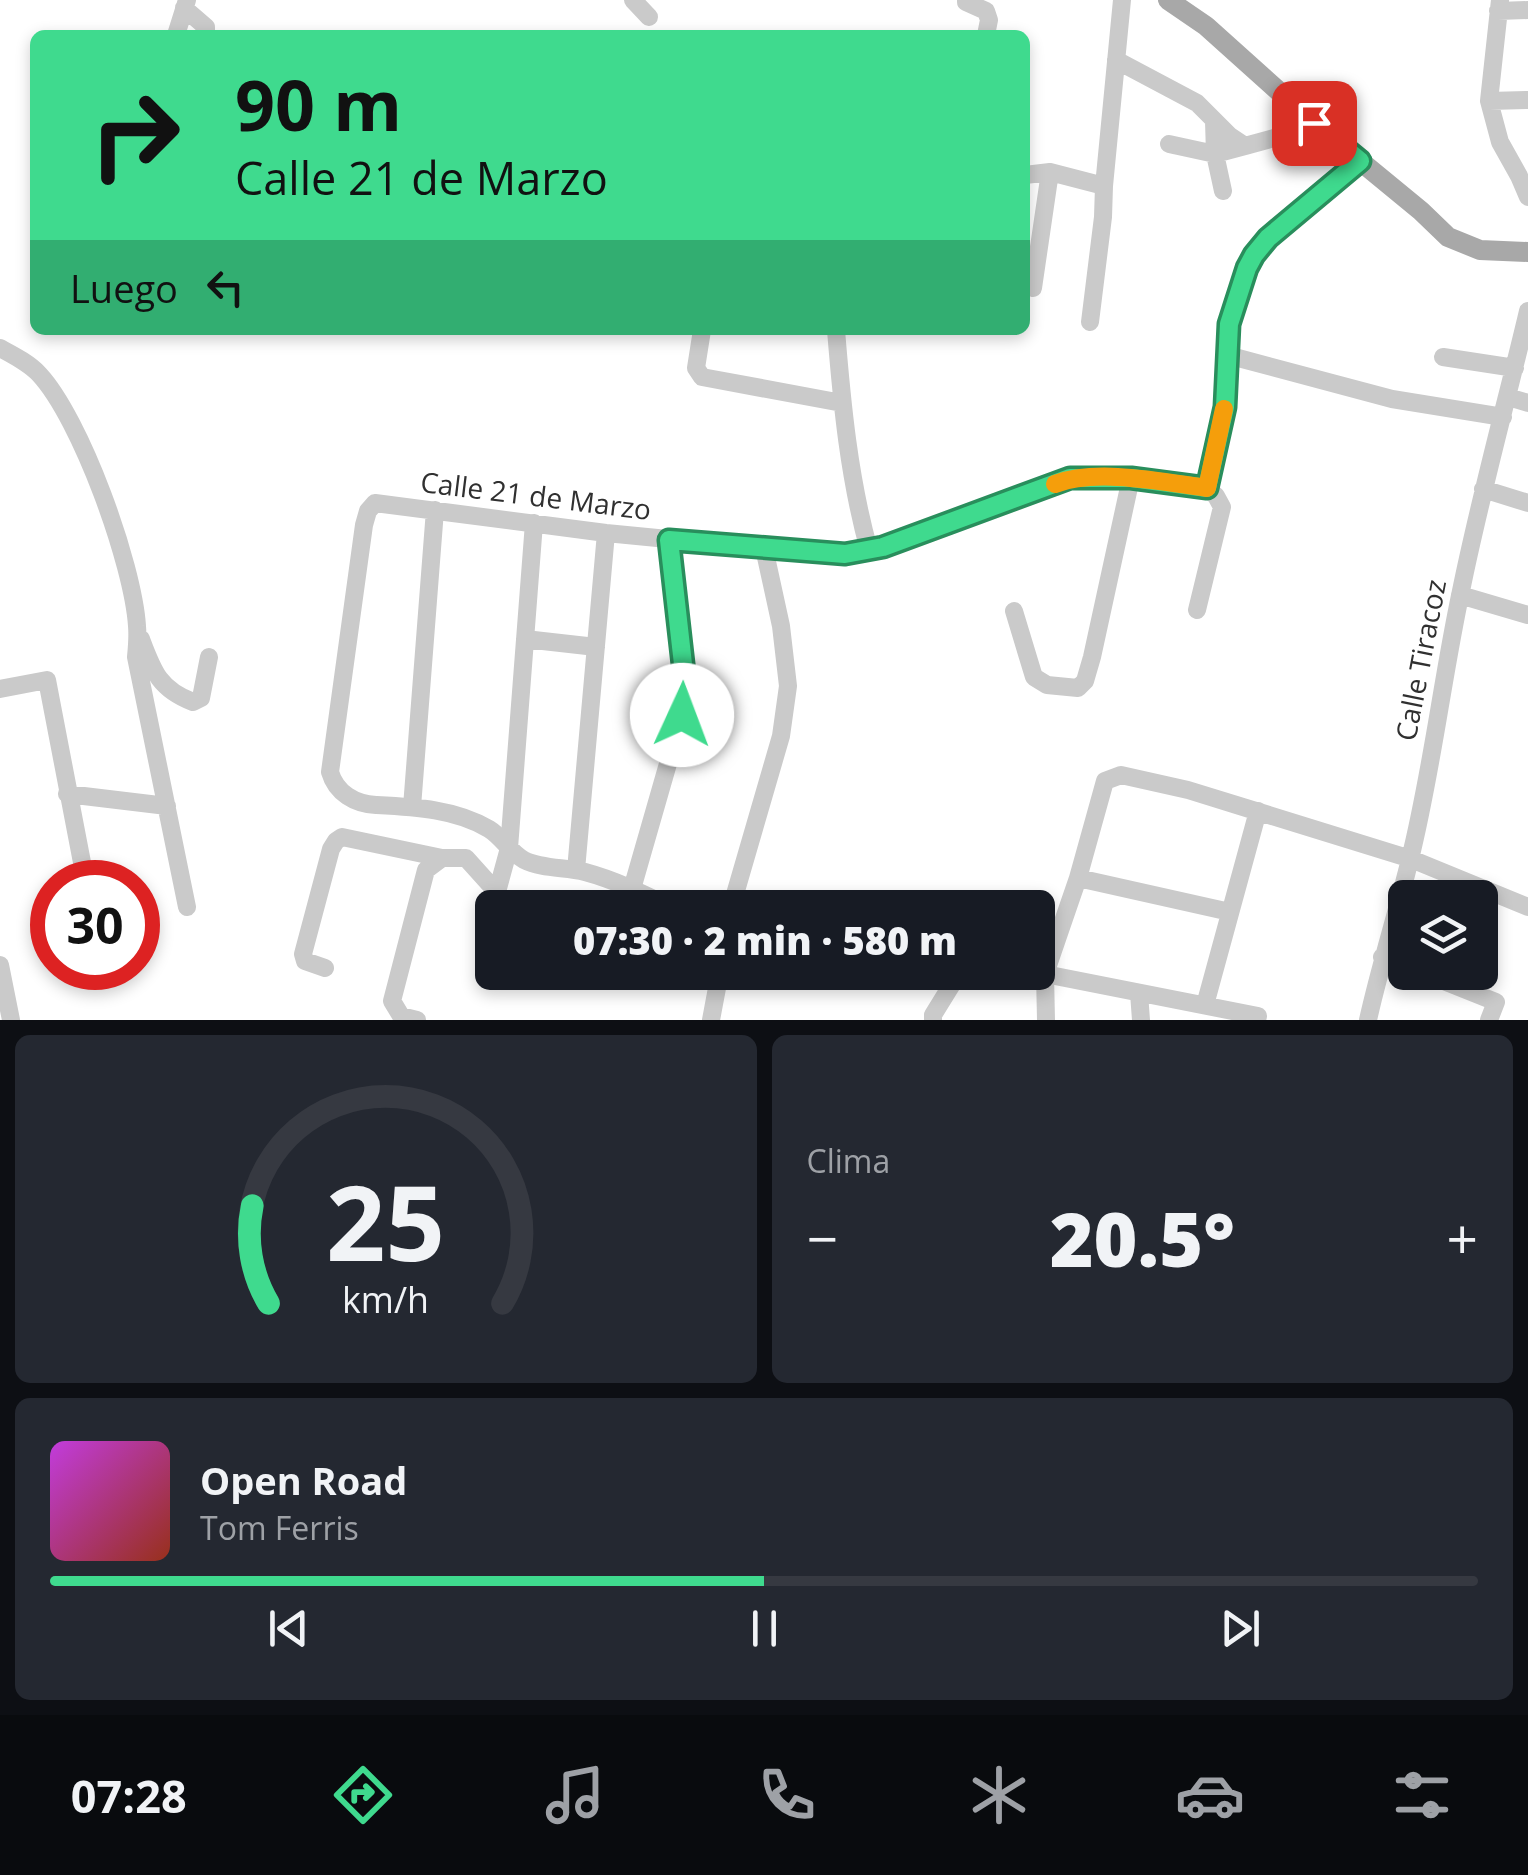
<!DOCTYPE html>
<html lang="es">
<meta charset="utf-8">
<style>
body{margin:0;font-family:"Open Sans",sans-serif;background:#242831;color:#f1f3f6;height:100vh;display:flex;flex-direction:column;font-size:38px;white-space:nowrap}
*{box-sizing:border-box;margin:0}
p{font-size:32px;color:#9ea1a6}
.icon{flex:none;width:55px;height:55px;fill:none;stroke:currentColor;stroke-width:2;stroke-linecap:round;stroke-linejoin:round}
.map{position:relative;height:1020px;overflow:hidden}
.details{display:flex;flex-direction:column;gap:15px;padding:15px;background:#0d0f14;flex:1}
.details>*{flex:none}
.guide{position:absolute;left:30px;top:30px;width:1000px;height:305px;border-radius:15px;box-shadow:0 5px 15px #0003;background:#3fda8e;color:#111;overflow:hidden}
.fabs{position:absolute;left:1388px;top:880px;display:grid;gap:20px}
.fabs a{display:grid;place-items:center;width:110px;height:110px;border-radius:15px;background:#171b24;box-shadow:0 5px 15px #0003;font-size:50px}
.speed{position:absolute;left:30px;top:860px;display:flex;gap:20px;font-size:50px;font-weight:700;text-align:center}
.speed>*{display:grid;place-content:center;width:130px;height:130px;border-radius:50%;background:#171b24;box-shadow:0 5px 15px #0003;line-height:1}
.speed .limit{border:15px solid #d22;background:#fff;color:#111}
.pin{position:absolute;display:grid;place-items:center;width:85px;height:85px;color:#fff;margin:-42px;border-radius:20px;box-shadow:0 5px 15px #0006}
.me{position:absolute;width:110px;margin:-55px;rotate:2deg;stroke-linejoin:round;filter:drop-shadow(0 0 8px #0008)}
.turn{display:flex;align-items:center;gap:35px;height:210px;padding:0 40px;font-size:45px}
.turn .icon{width:130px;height:130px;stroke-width:2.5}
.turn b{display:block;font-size:70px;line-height:85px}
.then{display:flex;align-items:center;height:95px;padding:0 40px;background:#0003;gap:20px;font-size:38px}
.big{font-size:75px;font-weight:800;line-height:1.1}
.details .card{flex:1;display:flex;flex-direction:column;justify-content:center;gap:15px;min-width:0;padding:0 35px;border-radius:15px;background:#242831}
.details .dial{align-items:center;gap:0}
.dial svg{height:260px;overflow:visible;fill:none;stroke:#363941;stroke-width:7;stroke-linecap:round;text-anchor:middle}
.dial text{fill:#f1f3f6;stroke:none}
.song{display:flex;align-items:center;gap:30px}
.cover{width:120px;height:120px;border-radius:15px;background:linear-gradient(135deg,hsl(290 70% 55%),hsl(10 70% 35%))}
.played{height:10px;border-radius:5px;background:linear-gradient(90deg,#3fda8e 50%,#363941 50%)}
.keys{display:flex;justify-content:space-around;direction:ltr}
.heat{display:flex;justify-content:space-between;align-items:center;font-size:55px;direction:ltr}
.details .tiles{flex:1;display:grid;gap:15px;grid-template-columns:1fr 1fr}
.card:last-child{grid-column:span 2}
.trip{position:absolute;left:475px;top:890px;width:580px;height:100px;border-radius:15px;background:#171b24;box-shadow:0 5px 15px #0003;font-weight:800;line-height:100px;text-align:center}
.tabs{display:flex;height:160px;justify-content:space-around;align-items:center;background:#090b0e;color:#9ea1a6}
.tabs .icon{width:70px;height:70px}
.tabs .current{color:#3fda8e}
.tabs b{font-size:45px;color:#f1f3f6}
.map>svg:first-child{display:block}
</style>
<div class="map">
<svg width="1528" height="1020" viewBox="0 0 1528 1020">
<rect width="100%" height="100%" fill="#fff"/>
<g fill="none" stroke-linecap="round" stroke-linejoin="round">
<!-- minor -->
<path stroke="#cacaca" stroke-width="18" d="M633,0L649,17
M966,0V2L986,11L989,20L986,35
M1500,0L1489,101L1500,142L1519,176L1528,197
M184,8L206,27V35
M1498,11L1528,10
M176,35L187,0
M1116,60L1197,103L1230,136L1245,146L1296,132L1314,123
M1489,101L1528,100
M1214,121L1215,154L1223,191
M1169,144L1215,154L1245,146
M1025,175L1050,172L1104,186
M1033,288L1050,172
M1090,322L1103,217L1104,186L1122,0
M702,330L696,368L702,377L842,403
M836,330C842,404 849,478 869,550
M0,348C13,355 29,363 39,374C81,419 133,564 137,626C138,637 137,647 136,657L187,907
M1227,355L1392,399L1503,417
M1443,357L1515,368
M1508,397L1528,403
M1207,488L1225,407L1229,324L1247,268L1253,255L1268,238L1361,161
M1483,489L1528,503
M1460,595L1528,615
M1197,610L1222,507L1216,496L1207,488
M1014,611L1034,677L1047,685L1078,688L1085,681L1092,657L1131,478
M141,639C153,671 159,689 193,702L201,698L209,657
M525,639L596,647
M0,689L47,680L85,878
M67,794L167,806
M412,807L435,510
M576,870L606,533
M1078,878L1230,912
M632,889L682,715L685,694L669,540
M497,892L509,848L534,523
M672,908C644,894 615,880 585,872C566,867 542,869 524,860C510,852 502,837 489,829C456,809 415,807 376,805C355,804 336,793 330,772L364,525L368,511L375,503L606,533L822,554L845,555L883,547L1070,478H1131L1207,488
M731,908L781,736L788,686L781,626L764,548
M1382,957L1405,966
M0,965L11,1020
M325,968L305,961L303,954L331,849L336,841L342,837L442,858
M1421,972L1496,1002L1489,1020
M1139,993L1141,1020
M1205,1005L1258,811
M417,1020L401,1016L392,1001L426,870L442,858H466L511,908
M711,1020L720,972
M933,1020V1015L954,981L1045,974L1258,1016L1257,1020
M1046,1020L1045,974L1078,878L1105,781L1121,775L1188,790L1411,859L1528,907
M1368,1020C1380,966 1397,913 1410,859C1432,771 1442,680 1461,591C1480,497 1506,404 1528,311"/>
<!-- major -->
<path stroke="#a8a8a8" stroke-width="20" d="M1168,0L1206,26L1314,123L1421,211L1448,237L1480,250L1528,252"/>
</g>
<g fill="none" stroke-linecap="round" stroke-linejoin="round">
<defs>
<path id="route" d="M682,715L685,694L684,673L669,540L845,554L883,547L1070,478H1131L1207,488L1225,407L1229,324L1247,268L1254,255L1268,238L1360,161L1314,123"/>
</defs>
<!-- route casing -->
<use href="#route" stroke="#298e5c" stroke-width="25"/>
<!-- route -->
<use href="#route" stroke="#3fda8e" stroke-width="18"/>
<!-- slow -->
<path stroke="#f59e0b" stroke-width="18" d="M1055,484C1096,468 1163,482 1207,488L1224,409"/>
</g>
<g text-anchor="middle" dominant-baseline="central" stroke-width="10" stroke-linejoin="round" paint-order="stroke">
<!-- street labels -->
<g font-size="28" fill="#303030" stroke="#fff">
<text transform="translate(536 495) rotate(7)">Calle 21 de Marzo</text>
<text transform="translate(1420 660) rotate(-79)">Calle Tiracoz</text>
</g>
</g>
</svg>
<div class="fabs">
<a><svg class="icon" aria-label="layers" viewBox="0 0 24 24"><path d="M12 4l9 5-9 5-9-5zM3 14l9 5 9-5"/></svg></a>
</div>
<div class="speed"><div class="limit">30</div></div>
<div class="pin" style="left:1314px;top:123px;background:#d93025"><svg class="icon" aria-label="arrive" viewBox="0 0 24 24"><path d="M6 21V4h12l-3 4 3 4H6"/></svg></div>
<svg class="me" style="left:682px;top:715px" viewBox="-20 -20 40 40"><circle r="19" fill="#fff"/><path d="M0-13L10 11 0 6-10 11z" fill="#3fda8e"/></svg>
<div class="trip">07:30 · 2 min · 580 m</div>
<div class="guide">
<div class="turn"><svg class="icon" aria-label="right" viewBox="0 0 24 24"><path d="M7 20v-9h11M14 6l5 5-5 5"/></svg><div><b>90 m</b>Calle 21 de Marzo</div></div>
<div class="then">Luego<svg class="icon" aria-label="left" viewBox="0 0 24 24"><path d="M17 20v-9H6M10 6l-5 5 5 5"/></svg></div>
</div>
</div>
<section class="details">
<div class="tiles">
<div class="card dial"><svg viewBox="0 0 100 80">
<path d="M14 69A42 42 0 1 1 86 69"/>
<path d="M14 69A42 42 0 0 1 9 39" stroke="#3fda8e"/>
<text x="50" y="56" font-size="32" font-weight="700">25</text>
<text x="50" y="72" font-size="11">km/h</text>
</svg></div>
<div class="card"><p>Clima</p>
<div class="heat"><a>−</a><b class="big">20.5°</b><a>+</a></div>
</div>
<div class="card">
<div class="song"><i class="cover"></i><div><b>Open Road</b><p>Tom Ferris</p></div></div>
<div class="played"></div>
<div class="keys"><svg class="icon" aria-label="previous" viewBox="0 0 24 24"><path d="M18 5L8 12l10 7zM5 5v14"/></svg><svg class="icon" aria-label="pause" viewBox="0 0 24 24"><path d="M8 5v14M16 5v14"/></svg><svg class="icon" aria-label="next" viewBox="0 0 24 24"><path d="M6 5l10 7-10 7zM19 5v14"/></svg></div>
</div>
</div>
</section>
<nav class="tabs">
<b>07:28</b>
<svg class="icon current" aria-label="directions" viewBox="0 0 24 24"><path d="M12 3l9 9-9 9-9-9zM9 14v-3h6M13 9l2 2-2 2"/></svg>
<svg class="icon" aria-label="music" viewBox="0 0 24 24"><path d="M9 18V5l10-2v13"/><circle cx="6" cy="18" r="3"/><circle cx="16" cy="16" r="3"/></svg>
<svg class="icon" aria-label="phone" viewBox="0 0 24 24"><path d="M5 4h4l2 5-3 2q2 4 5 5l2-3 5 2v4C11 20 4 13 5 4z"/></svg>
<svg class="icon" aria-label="climate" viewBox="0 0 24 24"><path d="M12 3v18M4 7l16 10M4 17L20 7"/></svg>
<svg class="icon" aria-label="car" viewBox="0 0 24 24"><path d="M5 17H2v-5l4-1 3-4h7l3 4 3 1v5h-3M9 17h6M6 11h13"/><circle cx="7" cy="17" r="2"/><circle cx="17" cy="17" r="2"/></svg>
<svg class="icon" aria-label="filters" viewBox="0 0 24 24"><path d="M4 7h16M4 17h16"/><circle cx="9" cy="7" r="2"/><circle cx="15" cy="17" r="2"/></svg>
</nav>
